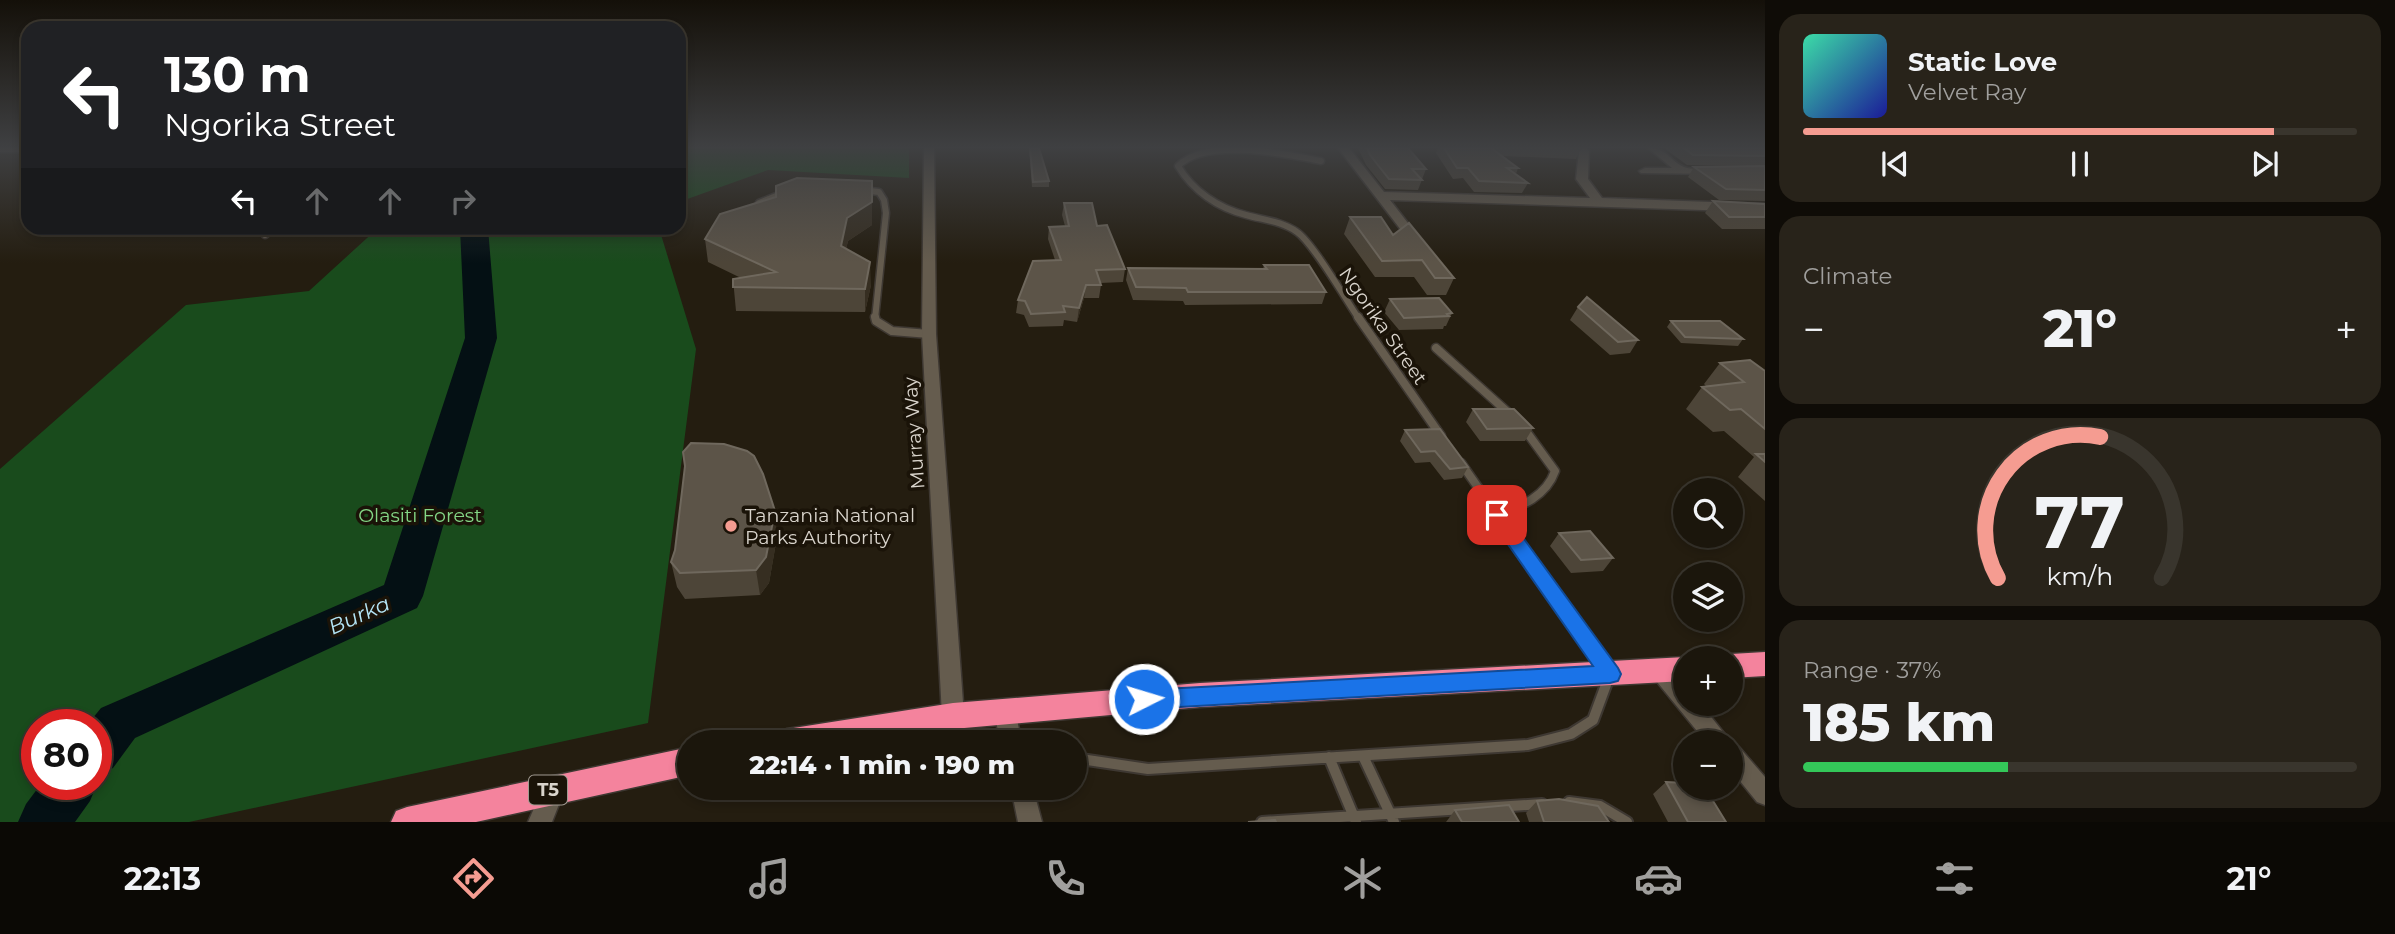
<!DOCTYPE html>
<meta charset="utf-8">
<style>
body{margin:0;font-family:Montserrat,sans-serif;background:#28231a;color:#f1f3f6;height:100vh;display:flex;flex-direction:column;font-size:26px;white-space:nowrap}
*{box-sizing:border-box;margin:0}
p{font-size:23px;color:#a09f9d}
.icon{flex:none;width:38px;height:38px;fill:none;stroke:currentColor;stroke-width:2;stroke-linecap:round;stroke-linejoin:round}
.map{position:relative;flex:1;overflow:hidden}
.side{display:flex;flex-direction:column;gap:14px;padding:14px;background:#0f0c07;width:630px}
.side>*{flex:none}
.banner{position:absolute;left:21px;top:21px;width:665px;height:214px;border-radius:21px;box-shadow:0 4px 10px #0003,0 0 0 2px #39352d;background:#202124;color:#fff;overflow:hidden}
.buttons{position:absolute;left:1673px;top:478px;display:grid;gap:14px}
.buttons a{display:grid;place-items:center;width:70px;height:70px;border-radius:50%;background:#1b160c;box-shadow:0 4px 10px #0003,0 0 0 2px #39352d;font-size:35px}
.speed{position:absolute;left:21px;top:709px;display:flex;gap:14px;font-size:35px;font-weight:700;text-align:center}
.speed>*{display:grid;place-content:center;width:91px;height:91px;border-radius:50%;background:#1b160c;box-shadow:0 4px 10px #0003,0 0 0 2px #39352d;line-height:1}
.speed .limit{border:10px solid #d22;background:#fff;color:#111}
.pin{position:absolute;display:grid;place-items:center;width:60px;height:60px;color:#fff;margin:-30px;border-radius:14px;box-shadow:0 4px 10px #0006}
.me{position:absolute;width:77px;margin:-38px;rotate:85deg;stroke-linejoin:round;filter:drop-shadow(0 0 5px #0008)}
.turn{display:flex;align-items:center;gap:24px;height:147px;padding:0 28px;font-size:32px}
.turn .icon{width:91px;height:91px;stroke-width:2.5}
.turn b{display:block;font-size:49px;line-height:60px}
.lanes{display:flex;align-items:center;height:66px;padding:0 28px;background:#0003;justify-content:center;gap:35px;direction:ltr}
.lanes .off{opacity:.35}
.big{font-size:52px;font-weight:800;line-height:1.1}
.side .card{flex:1;display:flex;flex-direction:column;justify-content:center;gap:10px;min-width:0;padding:0 24px;border-radius:21px;background:#28231a}
.side .dial{align-items:center;gap:0}
.dial svg{height:182px;overflow:visible;fill:none;stroke:#39352d;stroke-width:7;stroke-linecap:round;text-anchor:middle}
.dial text{fill:#f1f3f6;stroke:none}
.song{display:flex;align-items:center;gap:21px}
.cover{width:84px;height:84px;border-radius:10px;background:linear-gradient(135deg,hsl(160 70% 55%),hsl(240 70% 35%))}
.played{height:7px;border-radius:4px;background:linear-gradient(90deg,#f59c91 85%,#39352d 85%)}
.keys{display:flex;justify-content:space-around;direction:ltr}
.heat{display:flex;justify-content:space-between;align-items:center;font-size:38px;direction:ltr}
.charge{height:10px;border-radius:5px;background:linear-gradient(90deg,#34c759 37%,#39352d 0)}
.trip{position:absolute;left:677px;top:730px;width:410px;height:70px;border-radius:35px;background:#1b160c;box-shadow:0 4px 10px #0003,0 0 0 2px #39352d;font-weight:800;line-height:70px;text-align:center}
.tabs{display:flex;height:112px;justify-content:space-around;align-items:center;background:#0b0905;color:#a09f9d}
.tabs .icon{width:49px;height:49px}
.tabs .on{color:#f59c91}
.tabs b{font-size:32px;color:#f1f3f6}
main{display:flex;flex:1;min-height:0}
.map>svg:first-child{display:block}
</style>
<main>
<div class="map">
<svg width="1765" height="822" viewBox="0 0 1765 822">
<rect width="100%" height="100%" fill="#241d10"/>
<!-- green -->
<path fill="#194b1c" fill-rule="evenodd" d="M679,148H909V178L768,170L679,202Z
M378,228H659L696,349L648,723L189,822H0V469L186,305L309,291ZM37,724H96V784H37Z"/>
<g fill="none" stroke-linecap="round" stroke-linejoin="round">
<!-- river -->
<path fill="#041014" fill-rule="evenodd" d="M460,228H488L497,338L423,596L417,608L135,738L113,768L96,775V724H88L101,708L384,585L465,338Z
M96,782L97,784L90,801L75,822H18L26,804L41,784H96Z"/>
<defs>
<path id="lane-far2" d="M0,149H28
M1321,161C1285,154 1206,137 1178,166C1193,191 1218,208 1246,215C1263,220 1282,221 1297,232C1313,243 1346,300 1359,319
M862,190L879,192L884,200L886,213L875,319
M759,203L786,192
M265,235L273,228"/>
<path id="lane-far1" d="M875,317L876,321L892,331L929,334
M1358,317L1441,436
M1436,348L1512,416
M1461,463L1514,539
M1497,515C1521,506 1546,497 1555,471L1523,427"/>
<path id="lane" d="M1363,756L1394,822
M1329,757L1356,822
M1074,758L1148,769L1528,745L1571,734L1593,720L1610,674L1513,537
M1569,802L1600,806L1627,822
M1262,822L1542,804"/>
<path id="street" d="M924,148H934L936,334L964,716L961,723L953,726L945,723L942,716L922,334Z
M1338,148H1349L1384,192L1590,198L1576,179L1579,151L1585,148L1589,151L1588,179L1602,198L1765,204V212L1390,200L1411,227L1405,231L1401,230Z
M1648,148C1669,148 1670,163 1687,168C1698,171 1710,164 1720,171L1714,174L1641,173L1639,171L1645,168H1672Z
M1660,662L1667,665L1685,686V704H1701L1731,742H1706L1653,677L1650,671L1653,665Z
M1005,701L1013,703L1022,742H1000L994,710L997,703Z
M1731,744L1739,747L1765,777V805L1757,802L1731,770Z
M554,778L562,781L565,789L552,822H528L546,781Z
M1011,788H1033L1042,822H1018Z"/>
<path id="highway" d="M1765,652V676L1731,678V658H1721L1731,654Z
M1685,657V681L1200,707L953,729L870,742H772L777,733L787,729L953,703L1200,683Z
M690,747V775L476,822H391L396,811L407,807Z"/>
</defs>
<!-- lane-far2 casing -->
<use href="#lane-far2" stroke="#3e3832" stroke-width="9"/>
<!-- lane-far1 casing -->
<use href="#lane-far1" stroke="#3e3832" stroke-width="11"/>
<!-- lane casing -->
<use href="#lane" stroke="#3e3832" stroke-width="14"/>
<!-- street casing -->
<use href="#street" stroke="#3e3832" stroke-width="3"/>
<!-- highway casing -->
<use href="#highway" stroke="#3e3832" stroke-width="3"/>
<!-- lane-far2 -->
<use href="#lane-far2" stroke="#655c4e" stroke-width="6"/>
<!-- lane-far1 -->
<use href="#lane-far1" stroke="#655c4e" stroke-width="8"/>
<!-- lane -->
<use href="#lane" stroke="#655c4e" stroke-width="10"/>
<!-- street -->
<use href="#street" fill="#655c4e" fill-rule="evenodd"/>
<!-- highway -->
<use href="#highway" fill="#f4839d" fill-rule="evenodd"/>
</g>
<!-- wall -->
<path fill="#4d4538" d="M1029,148H1039L1049,181V187H1032Z
M1358,148H1408L1426,169L1418,190L1385,189L1366,165Z
M1438,148H1581L1576,159L1503,156L1518,168L1516,174L1528,183L1522,193L1474,192L1463,178L1453,179L1436,153Z
M1664,148H1765V166L1687,165Z
M1765,166V201L1719,200L1688,177L1694,167Z
M1713,201L1765,204V229H1722L1705,213Z
M1064,203L1097,226L1125,269L1123,282L1100,283L1101,285L1099,298H1084L1077,322L1064,320L1063,326L1029,327L1024,315L1016,313L1018,300L1055,260L1048,239L1049,227L1065,226L1062,215Z
M1350,217L1393,235L1454,278L1446,295H1427L1414,277H1375L1344,234Z
M872,225L848,241L846,249L871,285L865,312L736,311L733,279L741,278L708,262L705,239Z
M1264,265L1326,292L1322,304L1185,305L1183,301L1133,300L1126,280L1128,268L1263,269Z
M1390,299L1452,313L1446,326H1444L1443,329L1399,330L1384,312Z
M1578,307L1638,340L1630,353L1610,355L1570,320Z
M1671,321L1743,339L1738,346L1681,343L1667,327Z
M1720,363L1765,371V501L1738,477L1754,457L1724,431L1713,432L1686,409L1702,387H1707L1704,384Z
M1473,409L1533,428L1525,441H1480L1466,422Z
M1405,430L1468,467L1462,478L1444,480L1430,462L1415,463L1400,441Z
M1559,533L1613,558L1603,571L1571,573L1550,546Z
M777,537L769,583L760,595L685,599L677,587L671,562Z
M1666,782L1726,822H1668L1653,794Z
M1537,801L1609,822H1529L1526,813Z
M1455,810L1519,822H1446Z"/>
<!-- shaded-wall -->
<path fill="#362e21" d="M872,181V225L848,241L841,270V246L847,218Z
M870,262L871,285L865,312V289Z
M1086,285L1084,298L1077,322L1079,308Z
M775,511L777,537L769,583L760,595L756,570Z"/>
<!-- building -->
<path fill="#5c5448" stroke="#6f685d" stroke-width="2" d="M1030,148H1039L1049,181L1033,182Z
M1367,148H1408L1426,169H1412L1422,180L1389,179L1370,155Z
M1444,148H1491L1518,168H1507L1528,183L1479,181L1468,168H1457Z
M1684,148H1765V156L1693,155Z
M1765,166V190L1726,189L1694,167Z
M797,178L872,181V202L847,218L841,246L870,262L865,289L733,287V279L776,272L705,239L720,214L776,197V186Z
M1713,201L1765,204V217H1729Z
M1064,203H1092L1097,226L1107,225L1125,269L1096,270L1101,285H1086L1079,308L1063,306L1065,312L1031,314L1025,301L1018,300L1033,261L1061,260L1049,227L1069,226Z
M1350,217H1381L1393,235L1409,223L1454,278H1435L1422,260L1382,261Z
M1264,265H1309L1326,292H1188L1186,288L1136,287L1128,268L1267,269Z
M1587,297L1638,340L1618,342L1578,307Z
M1439,298L1452,313L1447,314L1449,316L1404,318L1390,299Z
M1671,321H1720L1743,339L1685,337Z
M1750,360L1765,371V429L1741,409L1730,410L1702,387L1744,382L1720,363Z
M1473,409H1514L1533,428L1487,429Z
M1440,429L1468,467L1450,469L1435,451L1421,452L1405,430Z
M691,443L724,444L747,451L754,456L763,474L775,511L766,557L756,570L680,573L671,562L675,550L685,466L683,452Z
M1756,454H1765V462Z
M1590,531L1613,558L1581,560L1559,533Z
M1666,782L1685,783V788H1705L1726,822H1688Z
M1559,799L1598,806L1609,822H1544L1537,801Z
M1509,805L1519,822H1462L1455,810Z
M1275,820L1276,822H1248Z"/>
<!-- sky -->
<linearGradient id="sky" x2="0" y2="1"><stop stop-color="#141009"/><stop offset="0.56" stop-color="#3f4042"/><stop offset="1" stop-color="#3f4042" stop-opacity="0"/></linearGradient>
<rect width="1765" height="263" fill="url(#sky)"/>
<!-- route -->
<path fill="#1a73e8" stroke="#114b97" stroke-width="2" d="M1497,508L1503,510L1618,668L1621,674L1618,681L1610,683L1144,709L1137,706L1134,699L1137,692L1144,690L1593,666L1491,520L1488,515L1491,510Z"/>
<!-- markers -->
<circle fill="#f59c91" stroke="#1a1308" stroke-width="2.5" cx="731" cy="526" r="7"/>
<g text-anchor="middle" dominant-baseline="central" stroke-width="7" stroke-linejoin="round" paint-order="stroke">
<!-- shield labels -->
<rect fill="#1a1308" stroke="#a09a91" stroke-width="2" x="529" y="775.5" width="38" height="29" rx="5"/>
<g font-size="18" font-weight="bold" fill="#d9d4cc">
<text x="548" y="790">T5</text>
</g>
<!-- street labels -->
<g font-size="19" fill="#d9d4cc" stroke="#1a1308">
<text transform="translate(1383 326) rotate(55)">Ngorika Street</text>
<text transform="translate(914 433) rotate(-94)">Murray Way</text>
</g>
<!-- park labels -->
<g font-size="19" fill="#84d685" stroke="#1a1308">
<text x="420" y="515">Olasiti Forest</text>
</g>
<!-- poi labels -->
<g font-size="19" fill="#d9d4cc" stroke="#1a1308" text-anchor="start">
<text x="745" y="515">Tanzania National<tspan x="745" dy="22">Parks Authority</tspan></text>
</g>
<!-- water labels -->
<g font-size="21" font-style="italic" fill="#b5e6f7" stroke="#1a1308">
<text transform="translate(359 615) rotate(-24)">Burka</text>
</g>
</g>
</svg>
<div class="buttons">
<a><svg class="icon" aria-label="search" viewBox="0 0 24 24"><circle cx="10" cy="10" r="6"/><path d="M15 15l6 6"/></svg></a>
<a><svg class="icon" aria-label="layers" viewBox="0 0 24 24"><path d="M12 4l9 5-9 5-9-5zM3 14l9 5 9-5"/></svg></a>
<a>+</a>
<a>−</a>
</div>
<div class="speed"><div class="limit">80</div></div>
<div class="pin" style="left:1497px;top:515px;background:#d93025"><svg class="icon" aria-label="arrive" viewBox="0 0 24 24"><path d="M6 21V4h12l-3 4 3 4H6"/></svg></div>
<svg class="me" style="left:1144px;top:699px" viewBox="-20 -20 40 40"><circle r="17" fill="#1a73e8" stroke="#fff" stroke-width="3"/><path d="M0-11L8 9 0 5-8 9z" fill="#fff"/></svg>
<div class="trip">22:14 · 1 min · 190 m</div>
<div class="banner">
<div class="turn"><svg class="icon" aria-label="left" viewBox="0 0 24 24"><path d="M17 20v-9H6M10 6l-5 5 5 5"/></svg><div><b>130 m</b>Ngorika Street</div></div>
<div class="lanes"><svg class="icon" aria-label="left" viewBox="0 0 24 24"><path d="M17 20v-9H6M10 6l-5 5 5 5"/></svg><svg class="icon off" aria-label="ahead" viewBox="0 0 24 24"><path d="M12 20V5M6 11l6-6 6 6"/></svg><svg class="icon off" aria-label="ahead" viewBox="0 0 24 24"><path d="M12 20V5M6 11l6-6 6 6"/></svg><svg class="icon off" aria-label="right" viewBox="0 0 24 24"><path d="M7 20v-9h11M14 6l5 5-5 5"/></svg></div>
</div>
</div>
<section class="side">
<div class="card">
<div class="song"><i class="cover"></i><div><b>Static Love</b><p>Velvet Ray</p></div></div>
<div class="played"></div>
<div class="keys"><svg class="icon" aria-label="previous" viewBox="0 0 24 24"><path d="M18 5L8 12l10 7zM5 5v14"/></svg><svg class="icon" aria-label="pause" viewBox="0 0 24 24"><path d="M8 5v14M16 5v14"/></svg><svg class="icon" aria-label="next" viewBox="0 0 24 24"><path d="M6 5l10 7-10 7zM19 5v14"/></svg></div>
</div>
<div class="card"><p>Climate</p>
<div class="heat"><a>−</a><b class="big">21°</b><a>+</a></div>
</div>
<div class="card dial"><svg viewBox="0 0 100 80">
<path d="M14 69A42 42 0 1 1 86 69"/>
<path d="M14 69A42 42 0 0 1 59 7" stroke="#f59c91"/>
<text x="50" y="56" font-size="32" font-weight="700">77</text>
<text x="50" y="72" font-size="11">km/h</text>
</svg></div>
<div class="card"><p>Range · 37%</p><b class="big">185 km</b><div class="charge"></div></div>
</section>
</main>
<nav class="tabs">
<b>22:13</b>
<svg class="icon on" aria-label="directions" viewBox="0 0 24 24"><path d="M12 3l9 9-9 9-9-9zM9 14v-3h6M13 9l2 2-2 2"/></svg>
<svg class="icon" aria-label="music" viewBox="0 0 24 24"><path d="M9 18V5l10-2v13"/><circle cx="6" cy="18" r="3"/><circle cx="16" cy="16" r="3"/></svg>
<svg class="icon" aria-label="phone" viewBox="0 0 24 24"><path d="M5 4h4l2 5-3 2q2 4 5 5l2-3 5 2v4C11 20 4 13 5 4z"/></svg>
<svg class="icon" aria-label="climate" viewBox="0 0 24 24"><path d="M12 3v18M4 7l16 10M4 17L20 7"/></svg>
<svg class="icon" aria-label="car" viewBox="0 0 24 24"><path d="M5 17H2v-5l4-1 3-4h7l3 4 3 1v5h-3M9 17h6M6 11h13"/><circle cx="7" cy="17" r="2"/><circle cx="17" cy="17" r="2"/></svg>
<svg class="icon" aria-label="filters" viewBox="0 0 24 24"><path d="M4 7h16M4 17h16"/><circle cx="9" cy="7" r="2"/><circle cx="15" cy="17" r="2"/></svg>
<b>21°</b>
</nav>
